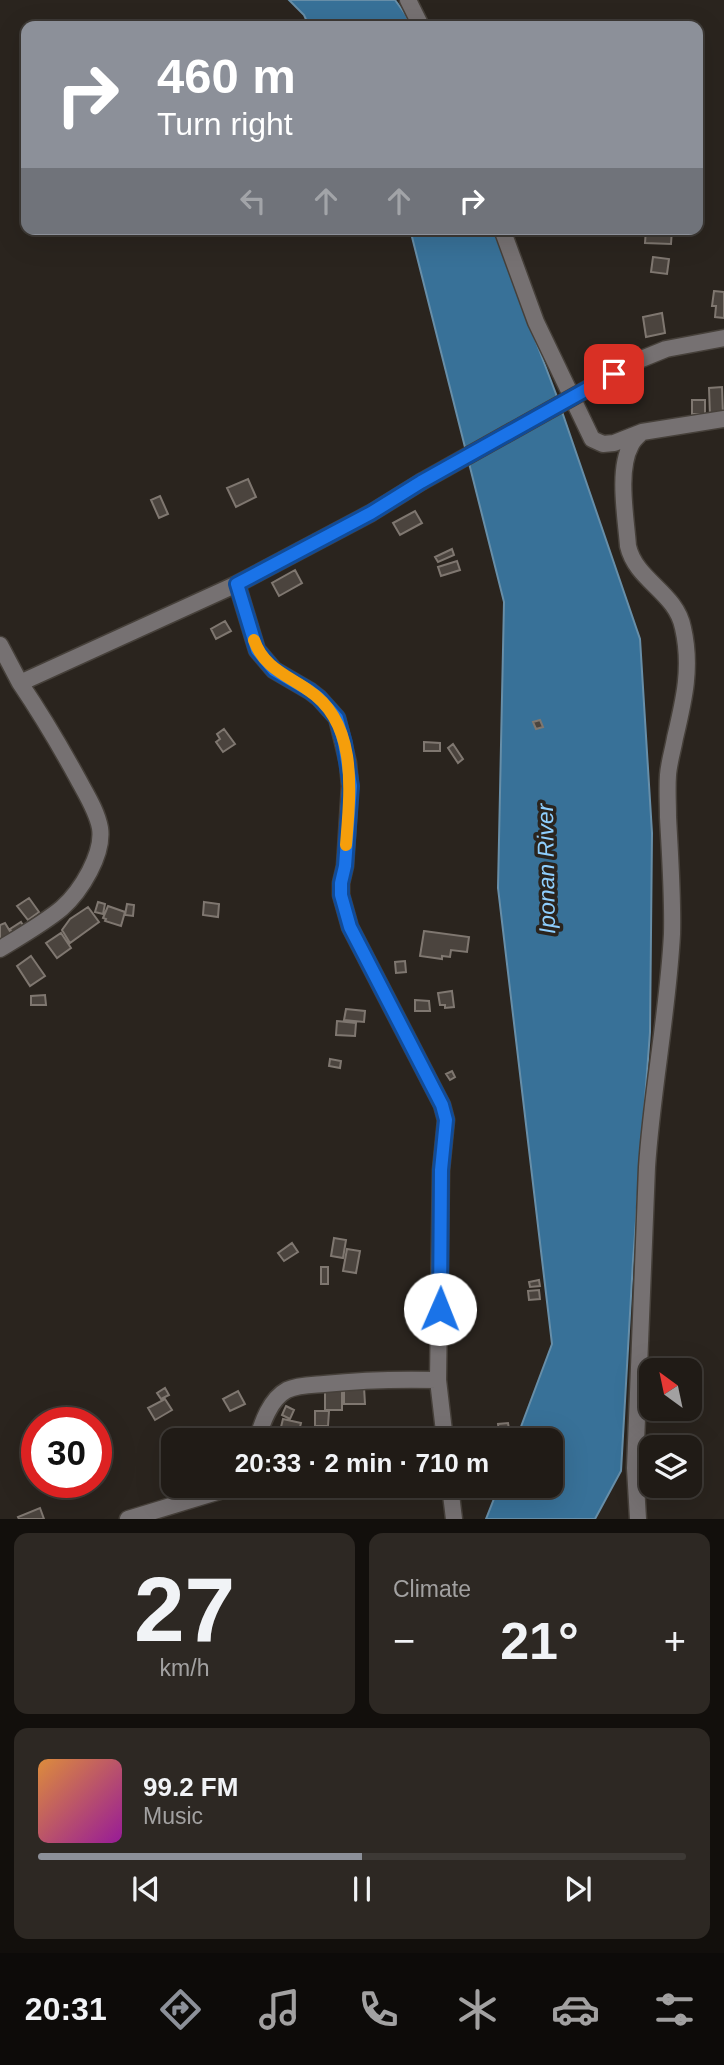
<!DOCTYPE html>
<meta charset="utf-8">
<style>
body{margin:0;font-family:Arial,sans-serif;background:#2d2823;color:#f1f3f6;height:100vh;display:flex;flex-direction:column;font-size:26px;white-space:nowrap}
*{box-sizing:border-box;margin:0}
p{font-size:23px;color:#a2a1a1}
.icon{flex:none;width:38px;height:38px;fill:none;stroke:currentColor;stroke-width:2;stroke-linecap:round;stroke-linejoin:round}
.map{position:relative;height:1519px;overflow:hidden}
.sheet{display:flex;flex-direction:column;gap:14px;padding:14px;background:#120f0c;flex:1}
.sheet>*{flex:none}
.top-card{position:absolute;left:21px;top:21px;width:682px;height:214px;border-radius:14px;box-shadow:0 7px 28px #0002,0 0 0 2px #3d3935;background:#8c9099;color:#fff;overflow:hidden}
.needle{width:46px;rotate:327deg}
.controls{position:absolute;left:639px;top:1358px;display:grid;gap:14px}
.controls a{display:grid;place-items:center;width:63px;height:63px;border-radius:14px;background:#201b16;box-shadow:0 7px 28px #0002,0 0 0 2px #3d3935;font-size:35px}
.speed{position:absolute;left:21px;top:1407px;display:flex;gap:14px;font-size:35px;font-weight:700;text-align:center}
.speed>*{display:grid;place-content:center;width:91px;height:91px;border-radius:50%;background:#201b16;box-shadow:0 7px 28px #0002,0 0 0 2px #3d3935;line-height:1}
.speed .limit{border:10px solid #d22;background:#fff;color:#111}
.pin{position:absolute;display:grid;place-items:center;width:60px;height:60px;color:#fff;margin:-30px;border-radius:14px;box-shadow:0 4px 10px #0006}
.me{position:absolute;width:77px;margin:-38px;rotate:1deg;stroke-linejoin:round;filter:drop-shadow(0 0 5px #0008)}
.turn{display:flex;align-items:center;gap:24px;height:147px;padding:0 21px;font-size:32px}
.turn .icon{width:91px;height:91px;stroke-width:2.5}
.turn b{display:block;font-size:49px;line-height:60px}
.lanes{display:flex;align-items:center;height:66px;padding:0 21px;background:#0003;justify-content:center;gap:35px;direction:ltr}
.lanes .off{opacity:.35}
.big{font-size:52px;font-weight:800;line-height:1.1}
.sheet .widget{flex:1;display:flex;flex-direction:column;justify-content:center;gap:10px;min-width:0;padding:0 24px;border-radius:14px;background:#2d2823}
.sheet .dial{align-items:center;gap:0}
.dial b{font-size:91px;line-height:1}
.song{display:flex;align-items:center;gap:21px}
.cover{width:84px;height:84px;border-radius:10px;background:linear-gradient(135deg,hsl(30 70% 55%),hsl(300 70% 35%))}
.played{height:7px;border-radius:4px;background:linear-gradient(90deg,#8c9099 50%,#3d3935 50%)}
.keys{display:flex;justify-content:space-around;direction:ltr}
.heat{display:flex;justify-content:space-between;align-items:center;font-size:38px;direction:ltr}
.sheet .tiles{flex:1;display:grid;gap:14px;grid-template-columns:1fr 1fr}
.widget:last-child{grid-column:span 2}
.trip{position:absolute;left:161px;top:1428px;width:402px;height:70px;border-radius:14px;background:#201b16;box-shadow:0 7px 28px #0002,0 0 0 2px #3d3935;font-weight:800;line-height:70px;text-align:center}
.tabs{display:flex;height:112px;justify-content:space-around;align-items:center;background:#0d0b09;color:#a2a1a1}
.tabs .icon{width:49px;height:49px}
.tabs .selected{color:#8c9099}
.tabs b{font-size:32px;color:#f1f3f6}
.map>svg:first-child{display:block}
</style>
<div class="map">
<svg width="724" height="1519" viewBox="0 0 724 1519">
<rect width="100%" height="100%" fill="#2a241e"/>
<!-- water -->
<path fill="#387198" stroke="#678ea8" stroke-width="2" d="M289,0H395L406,15L411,26H309L304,15Z
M410,229H493L556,394L640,639L652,833L650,1032L633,1261L621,1471L595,1519H486L499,1486H551V1440H516L552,1344L498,888L504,602Z"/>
<!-- building -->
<path fill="#4b443e" stroke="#7f7770" stroke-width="2" d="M646,229H672L671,244L645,243Z
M653,257L669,259L667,274L651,272Z
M714,291L724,292V318L715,317L716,306H712Z
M662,313L665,333L646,337L643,317Z
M722,387L723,415L710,416L709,388Z
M692,400H705V414H692Z
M248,479L256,497L236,507L227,488Z
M160,496L168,514L159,518L151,500Z
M415,511L422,523L400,535L393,523Z
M452,549L454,555L438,562L435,557Z
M457,561L460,570L441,576L438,567Z
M295,570L302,583L279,596L272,583Z
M225,621L231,631L216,639L211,629Z
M540,720L543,727L536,729L533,722Z
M224,729L235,744L223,752L216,742L220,739L217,734Z
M424,742L440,743V751H424Z
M453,744L463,759L458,763L448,748Z
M29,898L39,912L28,920L17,906Z
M98,902L105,904L103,914L95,912Z
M204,902L219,904L218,917L203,915Z
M127,904L134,905L133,916L125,915Z
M108,906L125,912L121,926L105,921L106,919L103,918Z
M88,907L99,922L70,943L62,930L70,919Z
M21,922L28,933L17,940L10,929Z
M5,923L14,938L0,946V925Z
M424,931L469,937L467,952L451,950L450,957L442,956V959L420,956Z
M61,933L71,948L57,958L46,943Z
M31,956L45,976L30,986L17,966Z
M405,961L406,972L396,973L395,962Z
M452,991L454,1007L445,1008V1005H440L438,993Z
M45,995L46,1005H31V996Z
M415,1000L429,1001L430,1011H415Z
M346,1009L365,1011L364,1022L344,1020Z
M337,1021L356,1023L355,1036L336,1035Z
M330,1059L341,1061L340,1068L329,1066Z
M452,1071L455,1077L450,1080L446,1074Z
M334,1238L346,1240L343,1258L331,1256Z
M292,1243L298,1252L284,1261L278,1253Z
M347,1249L360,1251L356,1273L343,1271Z
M321,1267H328V1284H321Z
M539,1280L540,1286L530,1287L529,1282Z
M539,1290L540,1299L529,1300L528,1291Z
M364,1387L365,1404H344V1388Z
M165,1388L169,1395L161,1399L157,1393Z
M342,1389V1410H325V1390Z
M238,1391L245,1404L230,1411L223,1399Z
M165,1399L172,1410L155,1420L148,1408Z
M286,1406L294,1410L290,1419L282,1415Z
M315,1411H329L328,1426H315Z
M283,1419L301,1423L297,1439L279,1435Z
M508,1423L511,1440H500L498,1424Z
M40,1508L44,1519H19L18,1517Z"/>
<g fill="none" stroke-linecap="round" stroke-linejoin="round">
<defs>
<path id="minor" d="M408,0L421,26
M502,229L536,322L592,439L603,444L614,443L642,432L724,419
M639,360L666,349L724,338
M237,584L257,650L274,670L310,691L319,698L337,718L348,763L350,786L345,866L341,883V895L350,927L442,1105L446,1120L441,1170L438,1380L445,1440
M0,645L20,683
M0,949C18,938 47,921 62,908C81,891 104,854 100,828C97,811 86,794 78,779C60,746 41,714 20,683L237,584L371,513L421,482
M257,1440C262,1423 270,1399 287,1390C297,1385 312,1385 324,1384C362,1380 400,1379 438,1380
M450,1486L454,1519
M128,1519L220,1491L230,1486
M638,1519L635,1468L647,1167C652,1090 668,1012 672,934C673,896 670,856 668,817C668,803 667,789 668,775C669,762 673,750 675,738C684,700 692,667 683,628C676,592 636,581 628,546C626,518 617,470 631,445C633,440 638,436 642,432"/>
</defs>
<!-- minor casing -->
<use href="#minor" stroke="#46403a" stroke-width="19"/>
<!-- minor -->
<use href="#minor" stroke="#767172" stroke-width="16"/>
<defs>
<path id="minor-bridge" d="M421,482L639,360"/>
</defs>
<!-- minor-bridge casing -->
<use href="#minor-bridge" stroke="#46403a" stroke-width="19" stroke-linecap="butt"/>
<!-- minor-bridge -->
<use href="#minor-bridge" stroke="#767172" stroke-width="16"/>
</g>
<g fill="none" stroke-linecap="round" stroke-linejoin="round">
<defs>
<path id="route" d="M440,1309L441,1170L446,1120L442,1105L350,927L341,895V883L345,866L351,786L344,743L337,718L319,698L310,691L274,670L257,650L237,584L371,513L421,482L614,374"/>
</defs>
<!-- route casing -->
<use href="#route" stroke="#114b97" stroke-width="18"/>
<!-- route -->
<use href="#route" stroke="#1a73e8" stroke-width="12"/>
<!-- slow -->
<path stroke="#f59e0b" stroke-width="12" d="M254,640C263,667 286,675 308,690C359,723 350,793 346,845"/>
</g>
<g text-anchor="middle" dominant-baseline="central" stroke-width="7" stroke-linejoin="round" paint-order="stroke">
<!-- water labels -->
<g font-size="23" font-style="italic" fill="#8fcffe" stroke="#2a241e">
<text transform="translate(546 869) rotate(-91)">Iponan River</text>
</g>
</g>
</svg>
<div class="controls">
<a><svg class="needle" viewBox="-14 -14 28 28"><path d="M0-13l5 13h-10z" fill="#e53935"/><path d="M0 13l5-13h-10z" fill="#a2a1a1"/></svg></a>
<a><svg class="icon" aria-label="layers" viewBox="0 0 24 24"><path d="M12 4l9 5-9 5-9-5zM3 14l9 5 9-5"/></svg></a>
</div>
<div class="speed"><div class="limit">30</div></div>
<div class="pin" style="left:614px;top:374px;background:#d93025"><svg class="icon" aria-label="arrive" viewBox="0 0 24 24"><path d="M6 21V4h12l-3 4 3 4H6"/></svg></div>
<svg class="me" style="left:440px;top:1309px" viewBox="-20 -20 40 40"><circle r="19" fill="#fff"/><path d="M0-13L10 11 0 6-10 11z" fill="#1a73e8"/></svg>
<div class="trip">20:33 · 2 min · 710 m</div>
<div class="top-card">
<div class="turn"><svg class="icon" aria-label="right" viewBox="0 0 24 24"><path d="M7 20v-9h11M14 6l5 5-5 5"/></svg><div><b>460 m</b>Turn right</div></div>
<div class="lanes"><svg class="icon off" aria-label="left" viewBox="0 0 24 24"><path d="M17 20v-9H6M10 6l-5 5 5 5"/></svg><svg class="icon off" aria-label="ahead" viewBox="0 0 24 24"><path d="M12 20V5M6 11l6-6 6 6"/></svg><svg class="icon off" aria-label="ahead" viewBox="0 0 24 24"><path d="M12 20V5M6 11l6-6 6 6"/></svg><svg class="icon" aria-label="right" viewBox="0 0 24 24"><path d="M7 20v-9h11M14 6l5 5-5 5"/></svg></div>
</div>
</div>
<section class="sheet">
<div class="tiles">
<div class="widget dial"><b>27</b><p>km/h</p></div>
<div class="widget"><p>Climate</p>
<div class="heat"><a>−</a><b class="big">21°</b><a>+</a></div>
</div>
<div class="widget">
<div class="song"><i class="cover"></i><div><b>99.2 FM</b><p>Music</p></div></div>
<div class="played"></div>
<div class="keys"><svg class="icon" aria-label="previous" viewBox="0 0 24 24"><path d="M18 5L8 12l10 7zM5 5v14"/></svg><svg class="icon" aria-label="pause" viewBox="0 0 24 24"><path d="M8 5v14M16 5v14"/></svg><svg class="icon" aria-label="next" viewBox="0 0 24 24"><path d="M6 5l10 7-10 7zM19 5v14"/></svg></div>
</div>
</div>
</section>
<nav class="tabs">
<b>20:31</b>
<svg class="icon selected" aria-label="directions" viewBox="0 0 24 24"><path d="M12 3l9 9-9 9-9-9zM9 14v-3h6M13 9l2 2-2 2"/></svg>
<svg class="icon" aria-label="music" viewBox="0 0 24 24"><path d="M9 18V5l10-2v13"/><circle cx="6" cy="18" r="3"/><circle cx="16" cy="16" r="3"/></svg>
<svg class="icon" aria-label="phone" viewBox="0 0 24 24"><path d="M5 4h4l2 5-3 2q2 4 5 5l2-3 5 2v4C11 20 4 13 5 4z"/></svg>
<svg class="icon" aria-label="climate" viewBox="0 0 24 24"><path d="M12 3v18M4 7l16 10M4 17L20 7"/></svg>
<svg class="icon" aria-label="car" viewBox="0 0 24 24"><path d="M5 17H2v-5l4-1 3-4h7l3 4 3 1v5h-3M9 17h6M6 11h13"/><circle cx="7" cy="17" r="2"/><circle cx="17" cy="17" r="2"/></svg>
<svg class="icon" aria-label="filters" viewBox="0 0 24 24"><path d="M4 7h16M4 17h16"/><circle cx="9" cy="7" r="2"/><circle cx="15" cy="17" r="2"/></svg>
</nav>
